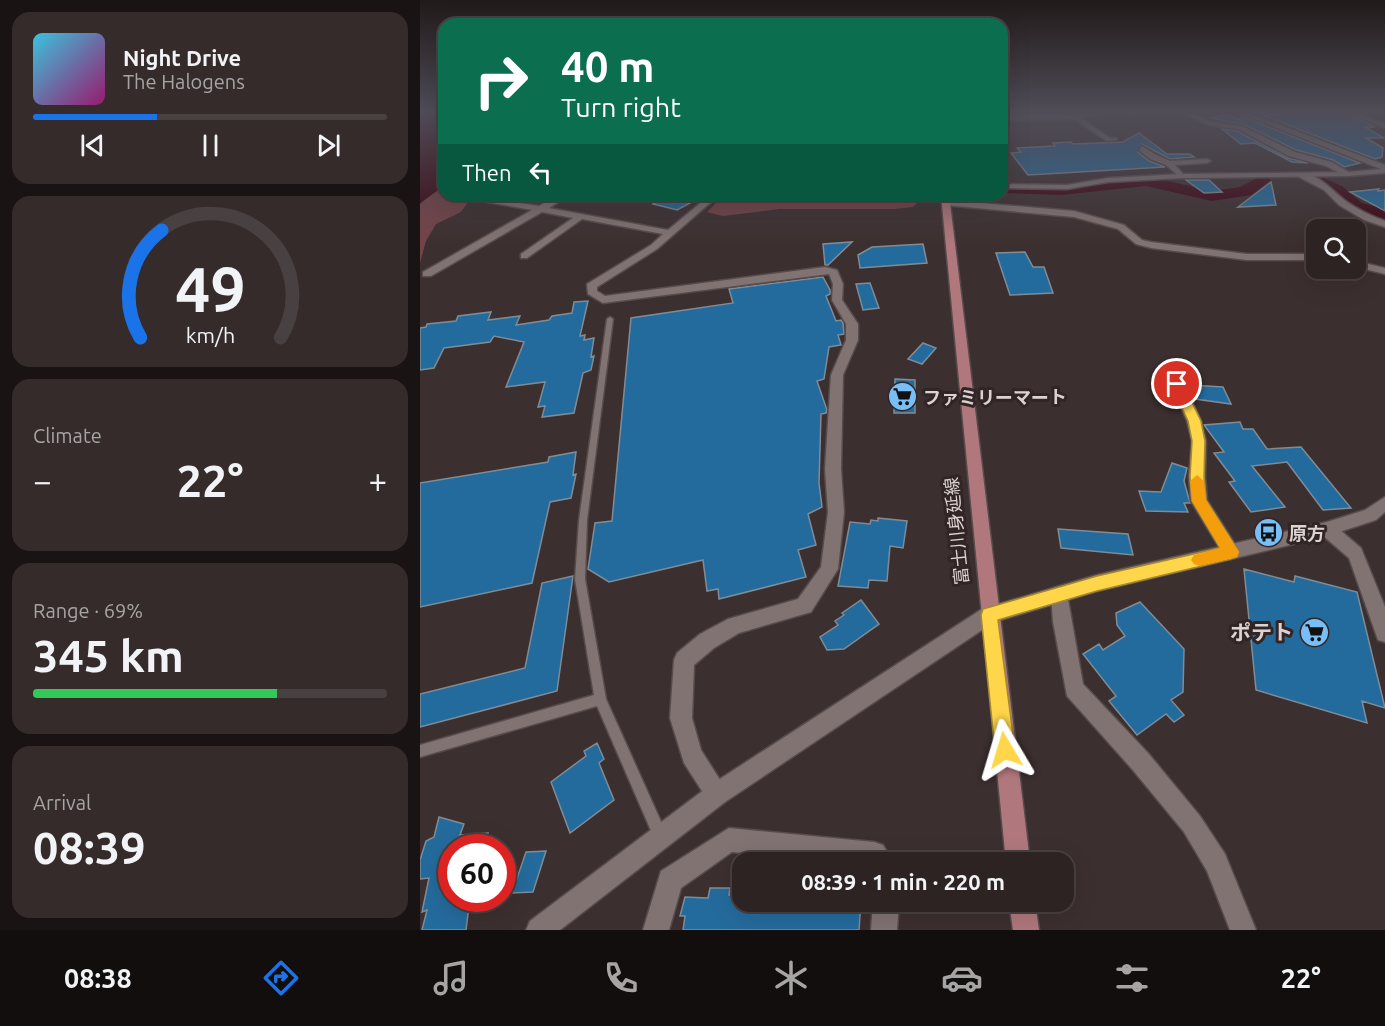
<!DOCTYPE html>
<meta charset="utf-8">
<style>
body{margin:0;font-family:Ubuntu,"Noto Sans JP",sans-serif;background:#352b2b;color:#f1f3f6;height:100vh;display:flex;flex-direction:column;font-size:22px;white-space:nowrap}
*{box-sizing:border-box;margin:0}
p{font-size:20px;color:#a7a4a6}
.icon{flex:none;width:33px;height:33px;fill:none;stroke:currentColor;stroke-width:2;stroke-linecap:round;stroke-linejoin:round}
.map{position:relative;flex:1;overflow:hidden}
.sheet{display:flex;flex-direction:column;gap:12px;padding:12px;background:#191313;width:420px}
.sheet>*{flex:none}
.guide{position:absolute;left:18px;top:18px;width:570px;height:183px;border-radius:18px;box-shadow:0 6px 24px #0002,0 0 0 2px #484041;background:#0b6e4f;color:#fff;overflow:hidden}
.tools{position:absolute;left:886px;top:219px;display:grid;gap:12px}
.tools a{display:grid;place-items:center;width:60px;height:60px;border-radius:12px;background:#2d2323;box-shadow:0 6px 24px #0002,0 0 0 2px #484041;font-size:30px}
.speed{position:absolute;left:18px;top:834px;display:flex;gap:12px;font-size:30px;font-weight:700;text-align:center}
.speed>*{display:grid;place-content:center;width:78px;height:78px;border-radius:50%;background:#2d2323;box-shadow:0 6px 24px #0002,0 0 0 2px #484041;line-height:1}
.speed .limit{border:9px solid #d22;background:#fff;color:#111}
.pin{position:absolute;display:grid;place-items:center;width:51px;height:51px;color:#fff;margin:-26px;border:3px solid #fff;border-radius:50%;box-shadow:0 2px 6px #0007}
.me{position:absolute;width:66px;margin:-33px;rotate:353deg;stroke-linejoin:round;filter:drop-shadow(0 0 4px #0008)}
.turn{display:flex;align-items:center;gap:21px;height:126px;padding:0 24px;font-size:27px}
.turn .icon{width:78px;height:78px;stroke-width:2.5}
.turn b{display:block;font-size:42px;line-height:51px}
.then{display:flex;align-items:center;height:57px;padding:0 24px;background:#0003;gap:12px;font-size:22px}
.big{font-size:45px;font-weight:700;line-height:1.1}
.sheet .widget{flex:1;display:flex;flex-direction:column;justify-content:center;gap:9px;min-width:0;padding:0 21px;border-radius:18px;background:#352b2b}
.sheet .dial{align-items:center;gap:0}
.dial svg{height:156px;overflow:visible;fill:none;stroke:#484041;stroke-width:7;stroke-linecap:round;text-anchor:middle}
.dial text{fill:#f1f3f6;stroke:none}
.song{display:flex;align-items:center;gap:18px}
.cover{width:72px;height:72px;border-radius:9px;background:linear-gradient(135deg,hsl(190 70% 55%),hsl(320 70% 35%))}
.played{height:6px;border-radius:3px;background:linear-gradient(90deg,#1a73e8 35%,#484041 35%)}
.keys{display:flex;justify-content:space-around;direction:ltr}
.heat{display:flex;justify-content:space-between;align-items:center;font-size:33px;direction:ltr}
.charge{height:9px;border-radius:4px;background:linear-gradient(90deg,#34c759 69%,#484041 0)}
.trip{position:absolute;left:312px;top:852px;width:342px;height:60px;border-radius:18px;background:#2d2323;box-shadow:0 6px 24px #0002,0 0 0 2px #484041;font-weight:700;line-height:60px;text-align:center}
.menu{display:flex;height:96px;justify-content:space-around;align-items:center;background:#120e0e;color:#a7a4a6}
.menu .icon{width:42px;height:42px}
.menu .on{color:#1a73e8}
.menu b{font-size:27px;color:#f1f3f6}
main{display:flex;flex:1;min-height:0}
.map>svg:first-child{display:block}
</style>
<main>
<section class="sheet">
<div class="widget">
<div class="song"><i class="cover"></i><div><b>Night Drive</b><p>The Halogens</p></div></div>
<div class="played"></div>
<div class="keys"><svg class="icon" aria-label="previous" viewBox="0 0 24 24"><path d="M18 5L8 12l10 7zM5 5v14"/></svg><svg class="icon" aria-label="pause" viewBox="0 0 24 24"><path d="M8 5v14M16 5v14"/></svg><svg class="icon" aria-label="next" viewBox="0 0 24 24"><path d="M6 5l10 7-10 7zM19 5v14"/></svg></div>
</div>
<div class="widget dial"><svg viewBox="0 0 100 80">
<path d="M14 69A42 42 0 1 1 86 69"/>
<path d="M14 69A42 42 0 0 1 25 14" stroke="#1a73e8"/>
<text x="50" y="56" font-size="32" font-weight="700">49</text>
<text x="50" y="72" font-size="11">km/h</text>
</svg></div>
<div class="widget"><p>Climate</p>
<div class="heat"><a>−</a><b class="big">22°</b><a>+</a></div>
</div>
<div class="widget"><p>Range · 69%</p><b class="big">345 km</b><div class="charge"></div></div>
<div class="widget"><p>Arrival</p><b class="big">08:39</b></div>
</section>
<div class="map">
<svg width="965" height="930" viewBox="0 0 965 930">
<rect width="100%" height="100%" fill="#3c2f2f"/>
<!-- green -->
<path fill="#744347" d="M24,184V195H65L49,201L41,212L16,224L6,241L0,263V204Z
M304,195H504V196L493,207L474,209H360L303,216L287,212Z"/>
<!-- water -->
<path fill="#3e0612" d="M0,113H24V178L22,180L24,186L0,203Z"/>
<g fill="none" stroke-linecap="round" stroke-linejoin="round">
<!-- river -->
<path fill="#3e0612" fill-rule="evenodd" d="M843,175L851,180L831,195L792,201L726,186L641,195L582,193V183L641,185L726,176L792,191L820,187Z
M899,176L922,186L942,203L965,209V219L930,211L910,192L891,181Z"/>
</g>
<!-- building -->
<path fill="#246b9d" stroke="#808c95" stroke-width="1.5" d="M837,113H926L955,127H945L964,138H946L963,148L962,157L955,159Z
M807,115L821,120V116L940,163L924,167L913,160L876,150L823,124L789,118Z
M802,129L817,131L868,158L888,163L872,162L835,143L821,144Z
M719,133L747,154H770L774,157L750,159L722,144L718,152L729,161L745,167L608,175L591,153L601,152L597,148L635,146L633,143L651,142L653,144L703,142Z
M766,180H789L802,192L784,193Z
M851,182L856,205L818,207Z
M959,189L958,191L965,190V211L930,192Z
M248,195H285L257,210L233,204Z
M432,242L408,265H405L403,244Z
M503,244L507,263L440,268L438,255L452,247Z
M605,252L613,267H624L633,293L590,295L576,253Z
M403,277L410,290V294L406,296L416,321L421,320L423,323L424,334L418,335L421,345L409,347L404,379L397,381L407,410L406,413L401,414L399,483L402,507L388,514L396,545L378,550L386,577L299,599L298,589L287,591L283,560L189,582L168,569L175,523L192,521L211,318L313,303L309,289Z
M450,283L459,308L443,310L436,284Z
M168,301L160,336L165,335L164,340L174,338L171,357L174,356L171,370L163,373L154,413L122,417L125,406L118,407L125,382L86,387L104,342L74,336L70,342L24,348L14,368L0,370V328L6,327L7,324L36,321L38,316L71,312L68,320L100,316L96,325L129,320L132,316L152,313L154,302Z
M503,343L516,348L502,364L488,359Z
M475,379L495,380V413H474Z
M770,385L803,387L811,404L775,399Z
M820,422L823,429H833L847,449L881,447L931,508L903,510L867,462L832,466L865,507L831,512L809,482L815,481L794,453L804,452L784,425Z
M156,452L153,475L156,474L151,498L130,502L112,583L0,607V483L128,462L129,457Z
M752,463L767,468L764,481L770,503H764L768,512L726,511L719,491L741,492Z
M458,518L487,521L483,548L470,546L467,581L449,580L448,588L418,586L430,522L450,524L451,520L458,521Z
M638,529L708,534L713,555L641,548Z
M824,569L874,582L875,576L937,592L965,708L942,701L947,723L836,690Z
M153,576L137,691L0,727V694L105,668L122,583Z
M441,600L459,624L424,649L407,650L400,637L418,625L415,621L424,615L422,613Z
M720,602L764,649L763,692L751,700L764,715L754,722L746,714L717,735L689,701L696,696L663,654L679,644L683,650L705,636L697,625L696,613Z
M177,743L184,759L179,763L194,800L150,833L131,782L166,756L164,751Z
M19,817L44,824L40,835L68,833L63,848H32V898H50L46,930H2L7,910L2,912L9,878L0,879V860L6,841L14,837Z
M126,851L113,892L92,893L106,852Z
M290,888H310L309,895H319L318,902H441L439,930H263L265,916H260L265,897L288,898Z"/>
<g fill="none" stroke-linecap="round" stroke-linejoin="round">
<defs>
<path id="service" d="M190,317L193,319L167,520L165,579L186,699L247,835L245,840L240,842L235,840L177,706L0,757V745L174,695L155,579L159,520L187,319Z"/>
<path id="minor" d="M686,113L661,118L690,138H697V140L687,141L654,119L582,120V116Z
M707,113H715V114L712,116Z
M763,113H772L792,122L822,126L875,152L912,162L932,174L925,176L906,166L869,156L818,129L789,125Z
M928,113H938L965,124V128Z
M961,113H965V116Z
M722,146L736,155L750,161L787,159L791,161L787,163L755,165L765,176L761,178L746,165L730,159L719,150Z
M879,173C898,172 913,192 927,202C939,210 951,216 965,221V227L944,220L919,205L904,190L879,177Z
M46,195L119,206L139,195H149L129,208L248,230L290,195H299L237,249L177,287V291L185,296L405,267L417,270L423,284L422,300L438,324V340L423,375L421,469L424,512L418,569L391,612L319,633L294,648L274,665L272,718L281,750L309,794L305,802L297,806L289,802L264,763L250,718L254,660L257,653L280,634L308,619L378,599L401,567L408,512L405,469L411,375L426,340V324L412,300L413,284L409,274L183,303L168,294L167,284L231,245L243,234L162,219L107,258H101V254L153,218L122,212L11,276H3V272L112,210L50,199Z
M526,200L654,211L704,225L722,240L731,242L827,254H897V260H827L731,248L716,244L698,229L654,217L523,205L522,203Z
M936,261L965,268V274L936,267Z
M757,379L763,383L781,421L786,441L785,477L787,500L820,552L817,557L811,559L805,557L771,501L769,477L772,441L767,421L751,383Z
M907,522L913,524L941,548L965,607V642L958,640L929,558L901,534L899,529L901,524Z
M640,586L646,588L663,684L728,753L780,816L805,854L836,930H810L787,871L764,832L712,769L647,696L633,622L631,594L634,588Z
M309,828L454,842L463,845L473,862H415L312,852L261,888L249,930H223L241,871Z
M453,902H479L477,930H451Z"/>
<path id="tertiary" d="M819,113H829L965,165V173L928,176L761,178L688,182L647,189L582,188V184L647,185L688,178L761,174L928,172L961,169Z
M965,497V512L956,520L907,536L677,591L574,622L305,802L140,930H106L110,921L289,786L562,609L677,575L907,522L945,510Z"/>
<path id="primary" d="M521,195H529L610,862H586Z
M589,902H615L619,930H593Z"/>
</defs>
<!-- service casing -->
<use href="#service" stroke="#574b4b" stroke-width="3"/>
<!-- minor casing -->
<use href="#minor" stroke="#574b4b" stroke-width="3"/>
<!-- tertiary casing -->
<use href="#tertiary" stroke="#574b4b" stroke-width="3"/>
<!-- primary casing -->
<use href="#primary" stroke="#574b4b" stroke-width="3"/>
<!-- service -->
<use href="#service" fill="#827373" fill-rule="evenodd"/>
<!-- minor -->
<use href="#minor" fill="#827373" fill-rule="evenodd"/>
<!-- tertiary -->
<use href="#tertiary" fill="#827373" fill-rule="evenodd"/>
<!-- primary -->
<use href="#primary" fill="#b0787c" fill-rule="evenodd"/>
</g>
<!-- sky -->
<linearGradient id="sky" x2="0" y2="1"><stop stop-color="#211a1a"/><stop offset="0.46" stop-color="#504d58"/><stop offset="1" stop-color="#504d58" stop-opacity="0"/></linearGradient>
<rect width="965" height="244" fill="url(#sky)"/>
<!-- route -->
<path fill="#ffd54a" stroke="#a68a30" stroke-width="1.5" d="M757,380L763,384L781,421L785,441L784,477L786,500L819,552L817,557L811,559L677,591L578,620L595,750L592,757L585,760L578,757L575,750L561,615L563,609L677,576L800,548L772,501L770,477L772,441L768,421L751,384Z"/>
<!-- slow -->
<path fill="#f59e0b" d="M777,475L784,481L786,500L819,552L817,557L779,566L774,564L771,560L774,555L800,548L772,501L770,481Z"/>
<!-- icons -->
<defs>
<symbol id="supermarket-disc" viewBox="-11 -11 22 22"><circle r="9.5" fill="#78bff7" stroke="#322525"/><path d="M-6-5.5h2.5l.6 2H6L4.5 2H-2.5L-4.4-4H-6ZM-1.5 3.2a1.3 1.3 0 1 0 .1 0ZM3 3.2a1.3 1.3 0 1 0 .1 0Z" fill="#111"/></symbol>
<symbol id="bus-disc" viewBox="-11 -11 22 22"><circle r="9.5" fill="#78bff7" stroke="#322525"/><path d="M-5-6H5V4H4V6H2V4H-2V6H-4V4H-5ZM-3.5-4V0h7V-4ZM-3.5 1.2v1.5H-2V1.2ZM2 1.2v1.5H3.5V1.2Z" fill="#111"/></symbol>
</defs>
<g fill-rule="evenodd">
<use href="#supermarket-disc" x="466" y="380" width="33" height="33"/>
<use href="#bus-disc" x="832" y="516" width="33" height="33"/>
<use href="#supermarket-disc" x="878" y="616" width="33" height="33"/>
</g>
<g text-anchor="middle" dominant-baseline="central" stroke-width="6" stroke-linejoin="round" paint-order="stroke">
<!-- poi labels -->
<g font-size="18" font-weight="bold" fill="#dbd2d2" stroke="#322525" text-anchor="start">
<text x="503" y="397">ファミリーマート</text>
<text x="869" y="533">原方</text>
</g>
<!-- street labels -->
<g font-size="18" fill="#dbd2d2" stroke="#322525">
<text transform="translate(536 531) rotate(-96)">富士川身延線</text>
</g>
<!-- near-poi labels -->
<g font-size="21" font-weight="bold" fill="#dbd2d2" stroke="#322525" text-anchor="end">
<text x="873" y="632">ポテト</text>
</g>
</g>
</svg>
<div class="tools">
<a><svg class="icon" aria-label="search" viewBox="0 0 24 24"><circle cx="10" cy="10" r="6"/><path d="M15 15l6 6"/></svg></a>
</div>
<div class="speed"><div class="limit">60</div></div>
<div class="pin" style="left:757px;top:384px;background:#d93025"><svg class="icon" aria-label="arrive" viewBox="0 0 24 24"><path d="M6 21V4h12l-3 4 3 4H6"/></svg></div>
<svg class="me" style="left:585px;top:750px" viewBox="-20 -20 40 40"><path d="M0-17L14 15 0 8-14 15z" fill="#ffd54a" stroke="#fff" stroke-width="4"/></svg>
<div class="trip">08:39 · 1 min · 220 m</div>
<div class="guide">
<div class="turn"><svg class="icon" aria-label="right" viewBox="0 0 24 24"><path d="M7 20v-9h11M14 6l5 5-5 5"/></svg><div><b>40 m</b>Turn right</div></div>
<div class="then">Then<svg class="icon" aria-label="left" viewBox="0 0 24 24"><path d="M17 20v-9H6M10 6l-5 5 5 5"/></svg></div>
</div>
</div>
</main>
<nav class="menu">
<b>08:38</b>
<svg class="icon on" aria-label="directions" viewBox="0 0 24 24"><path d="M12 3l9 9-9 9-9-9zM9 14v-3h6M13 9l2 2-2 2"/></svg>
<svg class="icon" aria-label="music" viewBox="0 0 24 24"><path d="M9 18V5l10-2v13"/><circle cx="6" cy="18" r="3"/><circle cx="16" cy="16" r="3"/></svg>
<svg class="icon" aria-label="phone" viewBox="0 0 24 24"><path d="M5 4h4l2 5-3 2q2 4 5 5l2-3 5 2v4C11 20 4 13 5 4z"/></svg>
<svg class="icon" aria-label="climate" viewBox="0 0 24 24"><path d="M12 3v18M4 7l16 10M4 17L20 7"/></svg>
<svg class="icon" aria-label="car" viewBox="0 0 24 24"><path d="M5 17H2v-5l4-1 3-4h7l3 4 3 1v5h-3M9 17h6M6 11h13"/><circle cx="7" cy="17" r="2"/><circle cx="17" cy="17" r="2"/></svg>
<svg class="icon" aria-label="filters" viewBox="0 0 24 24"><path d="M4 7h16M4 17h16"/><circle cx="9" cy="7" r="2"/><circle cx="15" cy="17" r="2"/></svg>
<b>22°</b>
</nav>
